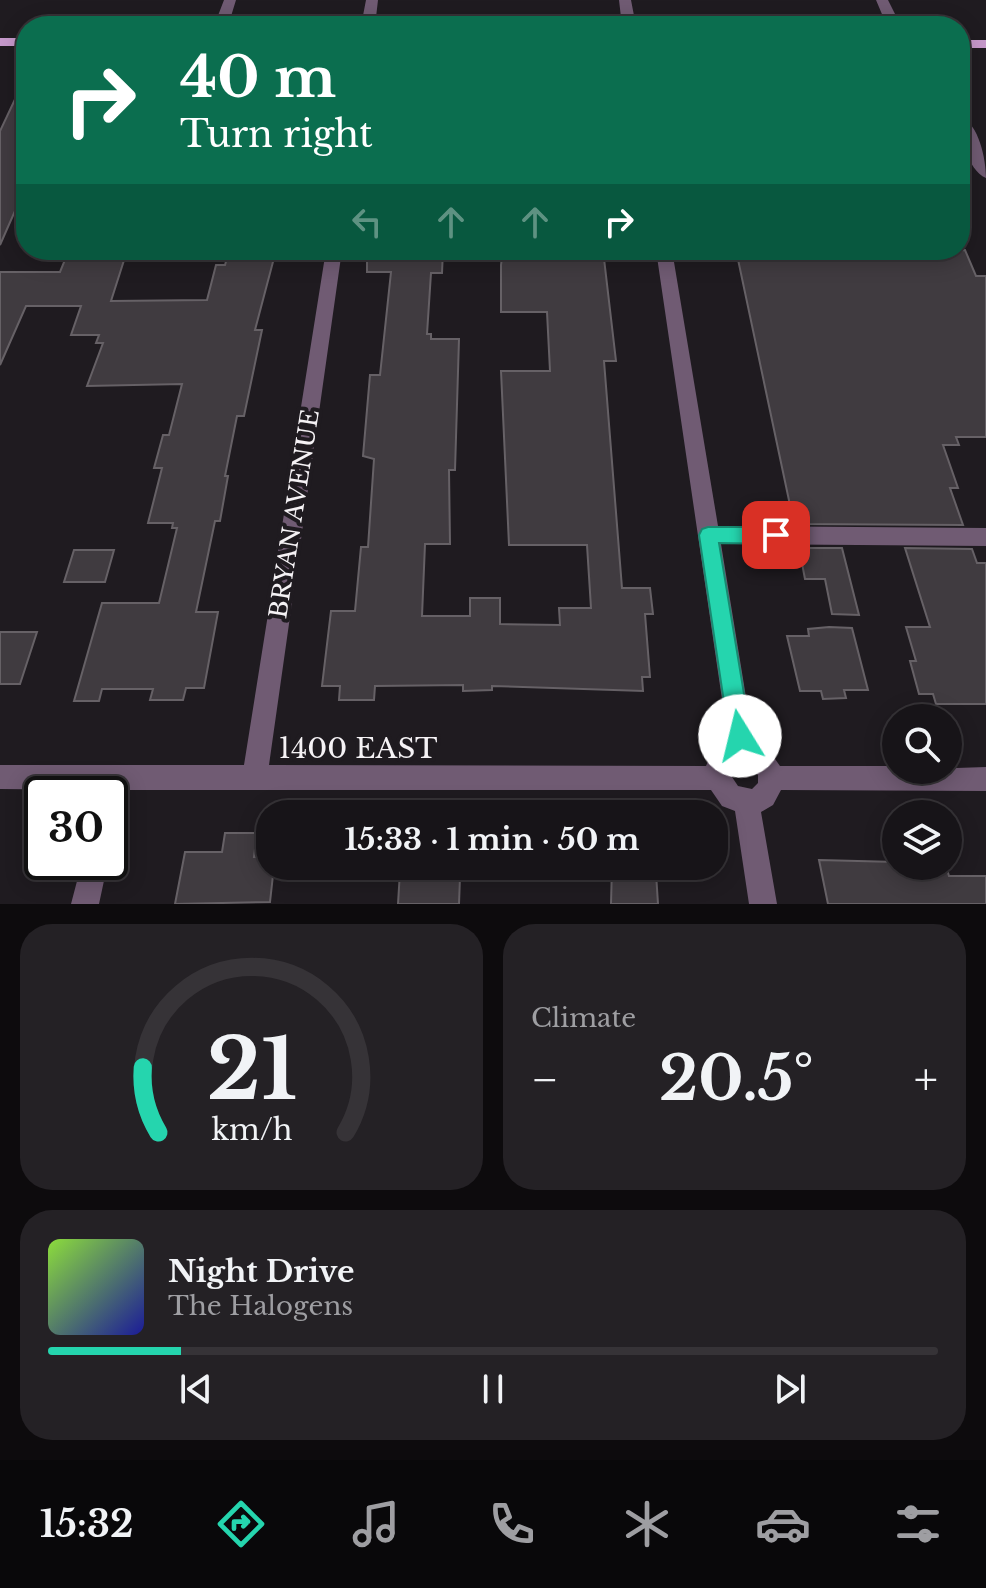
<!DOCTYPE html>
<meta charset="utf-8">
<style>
body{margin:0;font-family:"Libre Baskerville",serif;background:#242125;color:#f1f3f6;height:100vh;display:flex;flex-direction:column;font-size:30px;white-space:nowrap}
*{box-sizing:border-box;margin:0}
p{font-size:26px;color:#9e9ea2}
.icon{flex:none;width:44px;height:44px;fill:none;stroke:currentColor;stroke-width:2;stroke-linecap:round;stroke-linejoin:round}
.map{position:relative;height:904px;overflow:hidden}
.drawer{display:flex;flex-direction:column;gap:20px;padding:20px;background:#0d0b0d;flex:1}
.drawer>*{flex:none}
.top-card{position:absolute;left:16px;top:16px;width:954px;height:244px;border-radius:32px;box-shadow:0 4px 20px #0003,0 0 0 2px #363337;background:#0b6e4f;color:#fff;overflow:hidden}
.buttons{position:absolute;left:882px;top:704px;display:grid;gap:16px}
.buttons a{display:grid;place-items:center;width:80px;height:80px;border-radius:50%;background:#171418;box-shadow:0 4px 20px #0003,0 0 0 2px #363337;font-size:40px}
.speed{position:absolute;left:24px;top:776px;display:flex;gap:16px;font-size:40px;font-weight:700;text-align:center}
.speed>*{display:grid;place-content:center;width:104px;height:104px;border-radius:50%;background:#171418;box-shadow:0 4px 20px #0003,0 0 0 2px #363337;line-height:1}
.speed .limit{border:4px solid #111;border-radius:12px;background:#fff;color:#111}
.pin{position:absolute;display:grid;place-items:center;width:68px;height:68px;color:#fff;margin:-34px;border-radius:16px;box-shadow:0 4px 12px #0006}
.me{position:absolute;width:88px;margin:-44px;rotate:351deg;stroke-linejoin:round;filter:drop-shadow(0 0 6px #0008)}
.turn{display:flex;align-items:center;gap:28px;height:168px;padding:0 32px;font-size:36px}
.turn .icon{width:104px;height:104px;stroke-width:2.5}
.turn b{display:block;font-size:56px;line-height:68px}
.lanes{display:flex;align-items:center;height:76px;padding:0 32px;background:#0003;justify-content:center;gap:40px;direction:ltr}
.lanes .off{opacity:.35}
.big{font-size:60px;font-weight:700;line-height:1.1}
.drawer .card{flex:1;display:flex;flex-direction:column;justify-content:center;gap:12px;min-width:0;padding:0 28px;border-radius:32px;background:#242125}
.drawer .dial{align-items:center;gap:0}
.dial svg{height:208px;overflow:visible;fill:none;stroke:#363337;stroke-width:7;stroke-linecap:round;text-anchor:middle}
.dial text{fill:#f1f3f6;stroke:none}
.song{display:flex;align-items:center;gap:24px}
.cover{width:96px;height:96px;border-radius:12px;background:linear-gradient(135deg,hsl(90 70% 55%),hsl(240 70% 35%))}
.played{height:8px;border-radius:4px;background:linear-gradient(90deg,#25d5ae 15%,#363337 15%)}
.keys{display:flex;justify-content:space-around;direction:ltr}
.heat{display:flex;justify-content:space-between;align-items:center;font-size:44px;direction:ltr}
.drawer .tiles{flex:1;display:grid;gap:20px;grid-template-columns:1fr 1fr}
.card:last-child{grid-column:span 2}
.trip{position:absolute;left:256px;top:800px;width:472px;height:80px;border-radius:32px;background:#171418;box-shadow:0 4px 20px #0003,0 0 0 2px #363337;font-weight:700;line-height:80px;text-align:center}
.menu{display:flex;height:128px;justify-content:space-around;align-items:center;background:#09080a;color:#9e9ea2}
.menu .icon{width:56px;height:56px}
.menu .on{color:#25d5ae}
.menu b{font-size:36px;color:#f1f3f6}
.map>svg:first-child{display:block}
</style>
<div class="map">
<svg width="986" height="904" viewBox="0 0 986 904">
<rect width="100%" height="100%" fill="#1f1b20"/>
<!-- building -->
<path fill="#403b40" stroke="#666166" stroke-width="2" d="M26,76V186L0,245V131Z
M69,250L126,254L111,301L207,300L216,265H225L227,258H274L255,330H262L244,416H237L225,476H228L220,521H215L196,612H218L204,688H186L183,700H150L153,689H102L99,701H74L102,603H159L177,528H172L173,523H148L162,468H154L163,435H169L182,384L87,386L103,343H96L99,335H71L81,306H26L0,365V272H60Z
M367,250H443L442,273H431L427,334H431V339H459L455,470H449L450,544H425L422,616H470V598H500V624L560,625L559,608H591L587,545H509L501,371H550L547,312H501V265L503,250H603L616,361H604L622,588H650L653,614H645L650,677H642L643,691L492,686V690L463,691V685L375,686L374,700H339L340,686H322L331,611H355L361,547H368L374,459L363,456L370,375H380L391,272H367Z
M736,250H785L786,253L965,250L976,276H986V437H956L959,445H943L958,488H950L963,525L794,524Z
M799,548H842L859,615L832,614L825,579H805Z
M905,548L972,549L977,563H986V704H936L933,694H919L910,661H916L906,627H930Z
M74,550H114L105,582H64Z
M829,627L852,628L868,690H844L846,698L823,699L821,691H800L787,636H809L808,629Z
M0,632H37L20,684H0Z
M225,833H257L254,857H270V866H274L270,902L175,904L185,852H222Z
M819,860L896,862V866H946L949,876H986V904H828Z
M612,866H650L651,873H656L658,904H611Z
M400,871L433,872V876L460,877L459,904H398Z"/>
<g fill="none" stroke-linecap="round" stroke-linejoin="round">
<!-- minor -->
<path fill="#705b73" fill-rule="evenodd" d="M224,0H236L228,26H214Z
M366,0H378L375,26H361Z
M619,0H631L636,26H622Z
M876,0H888L901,26H887Z
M960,116C979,124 986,159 986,178C967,170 960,134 960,116Z
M326,250H342L269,765L706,766L714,748L728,740L656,250H672L718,526L986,528V546L721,544L753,740L768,749L780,766H896V770L986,767V791L781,790L773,805L761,812L777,904H749L735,811L722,806L711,790H125L119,807L110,811V794H98L99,790L0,789V765H244ZM742,760L758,775V783L752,789L738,786L730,774L731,766Z
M82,862H108L99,904H71Z"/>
<!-- major -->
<path fill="#c699cb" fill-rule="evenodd" d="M0,38H26V46H0Z
M960,40H986V48H960Z"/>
</g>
<!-- route -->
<path fill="#25d5ae" stroke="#188a71" stroke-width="2" d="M708,527H776L783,530L786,535L783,541L776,544L719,543L751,736L748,743L740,746L732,743L729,736L699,535L702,529Z"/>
<g text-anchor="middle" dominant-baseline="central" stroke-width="8" stroke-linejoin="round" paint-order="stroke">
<!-- street labels -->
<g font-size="24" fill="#f5f2f5" stroke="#1f1b20">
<text transform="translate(294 514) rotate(-81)">BRYAN AVENUE</text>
</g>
<!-- near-street labels -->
<g font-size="28" fill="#f5f2f5" stroke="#1f1b20">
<text x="358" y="748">1400 EAST</text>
</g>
</g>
</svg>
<div class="buttons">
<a><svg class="icon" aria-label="search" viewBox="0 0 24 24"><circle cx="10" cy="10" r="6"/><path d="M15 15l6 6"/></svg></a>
<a><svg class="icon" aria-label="layers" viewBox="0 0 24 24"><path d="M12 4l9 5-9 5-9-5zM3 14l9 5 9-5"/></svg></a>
</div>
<div class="speed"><div class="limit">30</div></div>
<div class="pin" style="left:776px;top:535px;background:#d93025"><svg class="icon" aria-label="arrive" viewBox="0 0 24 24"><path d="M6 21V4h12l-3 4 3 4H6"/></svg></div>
<svg class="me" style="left:740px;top:736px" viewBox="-20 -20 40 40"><circle r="19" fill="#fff"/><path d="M0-13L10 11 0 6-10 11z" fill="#25d5ae"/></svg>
<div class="trip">15:33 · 1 min · 50 m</div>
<div class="top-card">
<div class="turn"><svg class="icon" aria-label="right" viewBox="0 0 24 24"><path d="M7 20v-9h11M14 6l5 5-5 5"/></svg><div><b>40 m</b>Turn right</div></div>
<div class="lanes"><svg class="icon off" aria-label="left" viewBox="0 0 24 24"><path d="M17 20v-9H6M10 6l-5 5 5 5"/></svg><svg class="icon off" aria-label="ahead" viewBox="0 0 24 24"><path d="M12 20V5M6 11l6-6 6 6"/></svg><svg class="icon off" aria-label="ahead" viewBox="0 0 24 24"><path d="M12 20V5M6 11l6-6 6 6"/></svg><svg class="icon" aria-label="right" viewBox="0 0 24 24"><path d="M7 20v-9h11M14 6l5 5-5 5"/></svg></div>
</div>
</div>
<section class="drawer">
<div class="tiles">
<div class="card dial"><svg viewBox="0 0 100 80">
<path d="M14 69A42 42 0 1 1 86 69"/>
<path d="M14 69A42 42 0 0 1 8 44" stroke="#25d5ae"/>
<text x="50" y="56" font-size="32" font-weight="700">21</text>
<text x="50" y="72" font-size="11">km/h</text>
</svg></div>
<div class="card"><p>Climate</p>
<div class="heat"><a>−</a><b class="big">20.5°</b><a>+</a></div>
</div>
<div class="card">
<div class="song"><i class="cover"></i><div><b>Night Drive</b><p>The Halogens</p></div></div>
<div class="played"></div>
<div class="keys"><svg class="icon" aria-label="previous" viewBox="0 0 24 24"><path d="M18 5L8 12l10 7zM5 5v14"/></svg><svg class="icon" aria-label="pause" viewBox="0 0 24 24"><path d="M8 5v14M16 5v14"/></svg><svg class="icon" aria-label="next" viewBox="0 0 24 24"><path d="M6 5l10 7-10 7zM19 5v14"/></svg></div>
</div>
</div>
</section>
<nav class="menu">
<b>15:32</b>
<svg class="icon on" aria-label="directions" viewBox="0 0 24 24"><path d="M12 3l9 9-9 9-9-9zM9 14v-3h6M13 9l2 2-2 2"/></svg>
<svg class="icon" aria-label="music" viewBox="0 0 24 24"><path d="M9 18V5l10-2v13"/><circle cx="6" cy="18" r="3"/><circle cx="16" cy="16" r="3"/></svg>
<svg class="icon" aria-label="phone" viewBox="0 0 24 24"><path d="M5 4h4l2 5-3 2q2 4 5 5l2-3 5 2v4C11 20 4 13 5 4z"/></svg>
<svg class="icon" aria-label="climate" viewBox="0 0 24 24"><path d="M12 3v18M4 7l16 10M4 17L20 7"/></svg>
<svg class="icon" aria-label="car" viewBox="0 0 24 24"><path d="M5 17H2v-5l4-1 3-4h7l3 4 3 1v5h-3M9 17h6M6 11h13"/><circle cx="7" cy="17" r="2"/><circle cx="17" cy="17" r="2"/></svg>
<svg class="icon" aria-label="filters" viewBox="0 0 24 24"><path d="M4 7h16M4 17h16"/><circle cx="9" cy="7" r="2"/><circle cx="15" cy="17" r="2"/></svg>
</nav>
